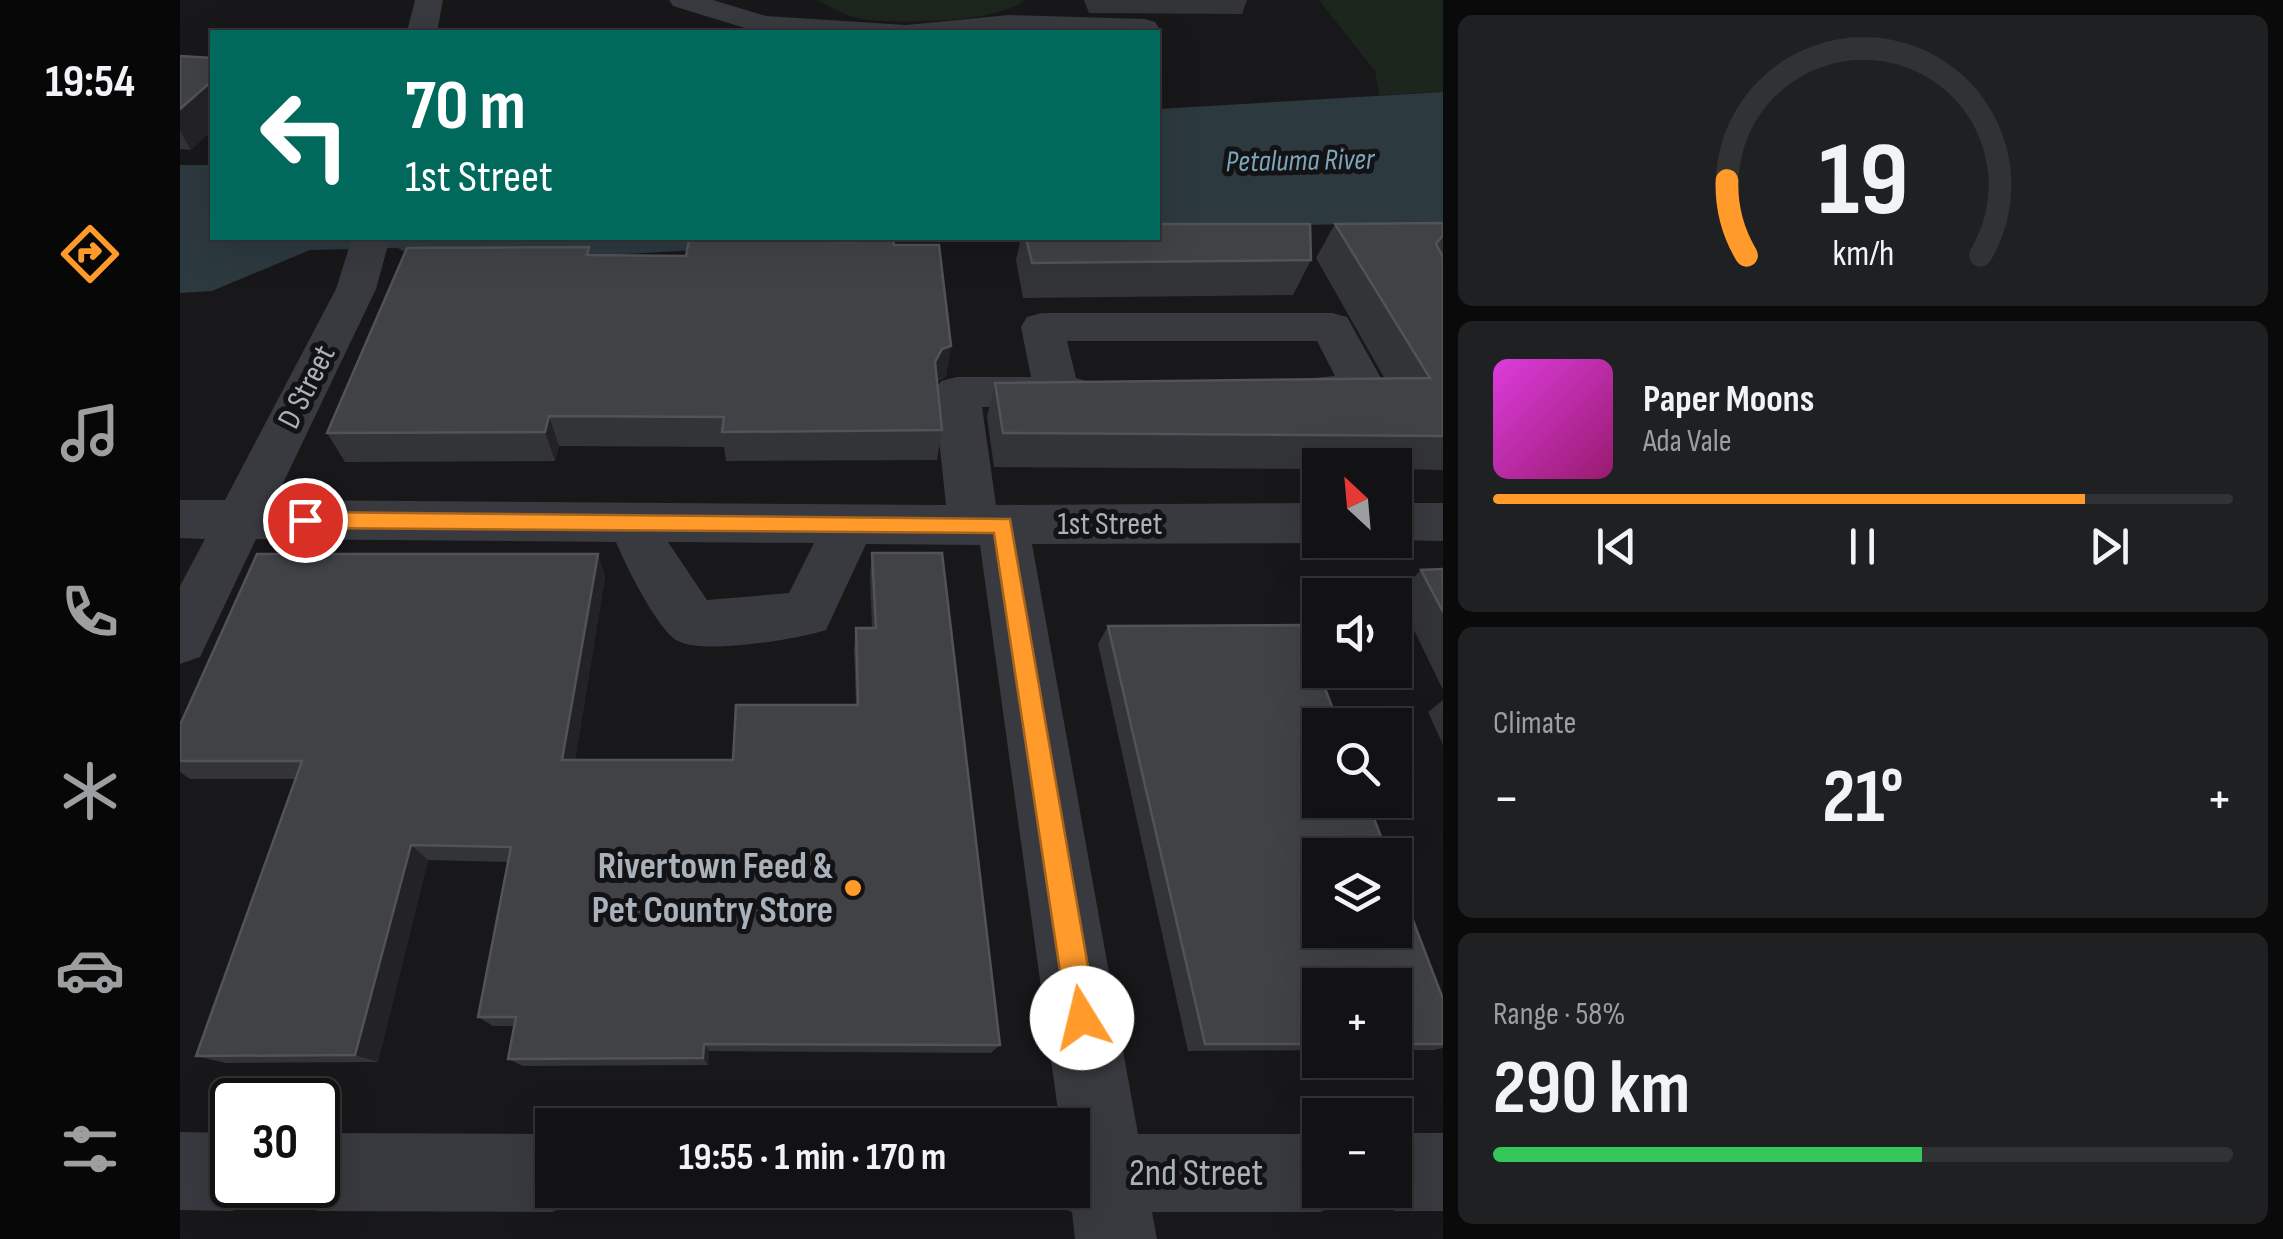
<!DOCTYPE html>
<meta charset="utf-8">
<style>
body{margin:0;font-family:"Sofia Sans Condensed",sans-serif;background:#1f2022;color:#f1f3f6;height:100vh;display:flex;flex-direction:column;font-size:38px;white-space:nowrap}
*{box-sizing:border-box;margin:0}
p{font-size:32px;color:#9c9ea0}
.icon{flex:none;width:55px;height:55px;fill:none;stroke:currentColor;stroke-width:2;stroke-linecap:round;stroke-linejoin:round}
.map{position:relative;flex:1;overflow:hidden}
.drawer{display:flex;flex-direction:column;gap:15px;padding:15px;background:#0a0a0b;width:840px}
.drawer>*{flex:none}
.banner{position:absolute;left:30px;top:30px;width:950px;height:210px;border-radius:0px;box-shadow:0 10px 40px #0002,0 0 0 2px #313234;background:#00695c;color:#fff;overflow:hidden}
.needle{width:65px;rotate:334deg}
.buttons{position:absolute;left:1122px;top:448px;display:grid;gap:20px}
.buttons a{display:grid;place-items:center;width:110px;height:110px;border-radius:0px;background:#121214;box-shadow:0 10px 40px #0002,0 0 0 2px #313234;font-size:50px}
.speed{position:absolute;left:30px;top:1078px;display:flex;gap:20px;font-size:50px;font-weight:700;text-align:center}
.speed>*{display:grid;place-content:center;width:130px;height:130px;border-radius:50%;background:#121214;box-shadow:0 10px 40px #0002,0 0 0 2px #313234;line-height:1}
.speed .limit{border:5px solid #111;border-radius:15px;background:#fff;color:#111}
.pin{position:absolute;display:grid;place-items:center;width:85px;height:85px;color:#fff;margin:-42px;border:5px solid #fff;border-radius:50%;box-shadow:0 2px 10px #0007}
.me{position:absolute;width:110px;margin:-55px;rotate:351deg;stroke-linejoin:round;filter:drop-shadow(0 0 8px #0008)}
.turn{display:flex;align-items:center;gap:35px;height:210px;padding:0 30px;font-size:45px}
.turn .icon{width:130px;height:130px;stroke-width:2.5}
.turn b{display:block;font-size:70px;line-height:85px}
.big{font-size:75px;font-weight:700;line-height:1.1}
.drawer .card{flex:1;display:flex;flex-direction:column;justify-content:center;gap:15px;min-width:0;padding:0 35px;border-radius:15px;background:#1f2022}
.drawer .dial{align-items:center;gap:0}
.dial svg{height:260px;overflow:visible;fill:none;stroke:#313234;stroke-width:7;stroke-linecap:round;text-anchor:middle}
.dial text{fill:#f1f3f6;stroke:none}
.song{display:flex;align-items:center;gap:30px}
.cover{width:120px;height:120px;border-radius:15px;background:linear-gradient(135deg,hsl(300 70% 55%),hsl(320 70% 35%))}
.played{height:10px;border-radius:5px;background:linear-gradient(90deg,#ff9a2b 80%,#313234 80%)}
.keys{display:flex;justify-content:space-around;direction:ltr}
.heat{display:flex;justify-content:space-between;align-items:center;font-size:55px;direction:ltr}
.charge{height:15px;border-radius:8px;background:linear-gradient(90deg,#34c759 58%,#313234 0)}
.trip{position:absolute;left:355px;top:1108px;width:555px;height:100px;border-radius:0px;background:#121214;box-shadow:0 10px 40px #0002,0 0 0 2px #313234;font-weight:700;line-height:100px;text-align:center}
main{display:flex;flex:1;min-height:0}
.tabs{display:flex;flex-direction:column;width:180px;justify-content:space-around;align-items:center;background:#070708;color:#9c9ea0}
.tabs .icon{width:70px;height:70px}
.tabs .current{color:#ff9a2b}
.tabs b{font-size:45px;color:#f1f3f6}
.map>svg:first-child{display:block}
</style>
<main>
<nav class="tabs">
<b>19:54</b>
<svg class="icon current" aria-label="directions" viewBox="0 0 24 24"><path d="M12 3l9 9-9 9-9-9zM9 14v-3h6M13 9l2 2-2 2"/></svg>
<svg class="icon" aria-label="music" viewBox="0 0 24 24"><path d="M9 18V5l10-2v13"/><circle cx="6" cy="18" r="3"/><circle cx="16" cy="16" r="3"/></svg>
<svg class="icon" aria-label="phone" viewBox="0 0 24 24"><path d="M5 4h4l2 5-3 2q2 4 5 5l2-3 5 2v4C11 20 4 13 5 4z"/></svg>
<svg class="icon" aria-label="climate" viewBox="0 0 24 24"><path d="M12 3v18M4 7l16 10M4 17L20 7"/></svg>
<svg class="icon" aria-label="car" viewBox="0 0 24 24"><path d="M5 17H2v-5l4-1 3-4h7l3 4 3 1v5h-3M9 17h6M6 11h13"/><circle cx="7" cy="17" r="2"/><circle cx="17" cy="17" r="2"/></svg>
<svg class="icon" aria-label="filters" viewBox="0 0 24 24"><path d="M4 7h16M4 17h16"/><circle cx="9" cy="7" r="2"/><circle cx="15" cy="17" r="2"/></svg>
</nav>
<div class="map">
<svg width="1263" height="1239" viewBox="0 0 1263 1239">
<rect width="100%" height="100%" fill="#18181a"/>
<!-- green -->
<path fill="#1d261d" d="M637,0H845C820,22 723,24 689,20C670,18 653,9 637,0Z
M1139,0H1263V92L1199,95L1195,71Z"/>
<!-- water -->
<path fill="#2c393f" d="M1263,92V222L978,228V109Z
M0,165H32V238H731L249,265L218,248L130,250L32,291L0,293Z"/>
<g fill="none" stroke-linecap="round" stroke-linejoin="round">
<!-- minor -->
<path fill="#383a3f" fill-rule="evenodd" d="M235,0H263L257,32H227Z
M489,0H533L586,16L726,25L829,15L964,19L975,22L979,28L976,32H578L493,6Z
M172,238H210L196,289L95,500L766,505L754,392L761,381L777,377H851L841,327L847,317L862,313H1152L1167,317L1208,391L1201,402C1173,410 1138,410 1110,402L1103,391L1110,380L1155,376L1137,341H887L896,378L906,381L913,392L906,403L890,407H802L816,505L1140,503V540H1148L1140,543L852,544L958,1134H1140V1190H1172L1168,1201L1140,1212H972L977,1239H895L892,1212L864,1201L860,1190H892V1125H880L800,545L686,544L646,630C619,639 523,655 498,641C478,631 445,564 436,542L76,539L20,657L0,664V586L25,539L0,538V500H45L156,289ZM488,542L634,543L609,593L527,600Z
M1215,503H1263V541L1210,540H1215Z
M0,1132L52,1133V1185H86L80,1200L52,1211L0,1210Z
M138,1133L372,1134V1190H404L400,1201L372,1212L138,1211L110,1200L104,1185H138Z
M1215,1133H1263V1211H1215L1187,1200L1183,1190H1215Z"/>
</g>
<!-- wall -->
<path fill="#333438" d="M904,0H1067L1062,14L909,13Z
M0,56L11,150L0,149Z
M1263,223V470L1215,469V465H1140V469L814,467L807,417L815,383L1205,379L1136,258L1155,224Z
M841,238H978L1131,260L1113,295L843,298L836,260Z
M714,245L771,346L766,376L757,381L762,430L757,460L546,461L544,447L379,446L375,461L165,462L147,433L411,255L506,256Z
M692,553L820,1045L811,1053L529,1051L528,1065L343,1066L328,1059L334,1026H313L298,1017L328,862L248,860L198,1062L46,1063L16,1056L115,779H10L0,772V725L418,554L425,577L395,760H553L676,705L674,649L676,628H692L690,576Z
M1263,569V690L1217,595L1241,570Z
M928,626L1263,999V1048L1253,1050H1215V985H1140V1050L1008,1051L918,644Z
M1263,700V745L1248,712Z"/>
<!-- shaded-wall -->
<path fill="#232326" d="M32,81V131L11,150L0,131V109Z
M771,346L766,376L758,379L750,392L755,362L762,349Z
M369,416L379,446L375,461L365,432Z
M418,554L425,577L392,778L382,760Z
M231,845L248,860L198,1062L175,1055Z
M524,1044L529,1051L528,1065L523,1058Z"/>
<!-- building -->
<path fill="#404246" stroke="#505358" stroke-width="2.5" d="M0,56L32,58V81L0,109Z
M1263,223V235L1256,244L1263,257V436L823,433L815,383L1250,378L1155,224Z
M978,224H1130L1131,260L852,263L846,238H978Z
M675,238H713L714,245H759L771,346L762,349L755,362L762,430L542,432L544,417L369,416L365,432L147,433L227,248L409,247L407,255L506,256L509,240L676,241Z
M692,553H762L820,1045L524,1044L523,1058L328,1059L336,1017H298L331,847L231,845L175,1055L16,1056L122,761H0V725L77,554H418L382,760H553L556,705H678L676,628H696Z
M1263,569V612L1241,570Z
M1121,625L1159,725H1140V800H1187L1208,855H1140V930H1215V873L1263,999V1044H1215V985H1140V1044H1025L928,626Z"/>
<!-- route -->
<path fill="#ff9a2b" stroke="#a6641c" stroke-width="2.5" d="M125,512L830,519L917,1018L912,1029L902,1033L891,1029L887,1018L814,533L125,528L115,520Z"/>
<!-- markers -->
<circle fill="#ff9a2b" stroke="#131315" stroke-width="4" cx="673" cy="888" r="10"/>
<g text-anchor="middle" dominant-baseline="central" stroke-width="10" stroke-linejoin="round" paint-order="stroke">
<!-- far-water labels -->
<g font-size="30" font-style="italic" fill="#7da5b8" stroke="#131315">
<text transform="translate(1120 161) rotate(-1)">Petaluma River</text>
</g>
<!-- street labels -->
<g font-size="32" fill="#a9b1bb" stroke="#131315">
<text transform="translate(127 387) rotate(-63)">D Street</text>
<text x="930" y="524">1st Street</text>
</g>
<!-- near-poi labels -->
<g font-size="38" font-weight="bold" fill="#a9b1bb" stroke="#131315" text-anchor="end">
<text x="653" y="866">Rivertown Feed &amp;<tspan x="653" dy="44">Pet Country Store</tspan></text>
</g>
<!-- near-street labels -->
<g font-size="38" fill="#a9b1bb" stroke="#131315">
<text x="1016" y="1173">2nd Street</text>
</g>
</g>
</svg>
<div class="buttons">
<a><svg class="needle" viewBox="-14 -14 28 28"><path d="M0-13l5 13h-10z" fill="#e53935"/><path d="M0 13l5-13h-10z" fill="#9c9ea0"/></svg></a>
<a><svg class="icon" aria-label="sound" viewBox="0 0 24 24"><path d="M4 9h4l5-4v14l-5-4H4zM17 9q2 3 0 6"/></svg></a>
<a><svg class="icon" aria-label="search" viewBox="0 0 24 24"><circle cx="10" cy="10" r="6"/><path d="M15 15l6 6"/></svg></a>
<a><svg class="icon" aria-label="layers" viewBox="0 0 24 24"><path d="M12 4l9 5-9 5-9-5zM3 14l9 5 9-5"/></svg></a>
<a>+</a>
<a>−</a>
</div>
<div class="speed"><div class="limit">30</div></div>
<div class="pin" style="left:125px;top:520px;background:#d93025"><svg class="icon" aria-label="arrive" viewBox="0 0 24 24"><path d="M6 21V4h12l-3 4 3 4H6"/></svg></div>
<svg class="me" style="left:902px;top:1018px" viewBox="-20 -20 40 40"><circle r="19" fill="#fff"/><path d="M0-13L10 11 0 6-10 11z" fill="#ff9a2b"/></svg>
<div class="trip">19:55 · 1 min · 170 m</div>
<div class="banner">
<div class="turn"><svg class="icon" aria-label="left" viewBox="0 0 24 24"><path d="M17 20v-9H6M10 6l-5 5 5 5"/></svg><div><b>70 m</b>1st Street</div></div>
</div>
</div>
<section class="drawer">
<div class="card dial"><svg viewBox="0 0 100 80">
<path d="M14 69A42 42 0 1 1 86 69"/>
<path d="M14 69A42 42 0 0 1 8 46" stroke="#ff9a2b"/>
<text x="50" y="56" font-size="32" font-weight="700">19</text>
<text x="50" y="72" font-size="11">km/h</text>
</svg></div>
<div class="card">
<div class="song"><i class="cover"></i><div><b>Paper Moons</b><p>Ada Vale</p></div></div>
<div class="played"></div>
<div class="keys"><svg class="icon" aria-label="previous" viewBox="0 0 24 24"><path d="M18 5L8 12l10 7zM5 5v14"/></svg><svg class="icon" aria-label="pause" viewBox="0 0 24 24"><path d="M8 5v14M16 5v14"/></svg><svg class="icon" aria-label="next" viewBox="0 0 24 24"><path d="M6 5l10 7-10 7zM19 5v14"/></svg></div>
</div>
<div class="card"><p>Climate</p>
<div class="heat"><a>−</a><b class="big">21°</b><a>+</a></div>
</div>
<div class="card"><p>Range · 58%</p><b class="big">290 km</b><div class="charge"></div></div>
</section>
</main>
